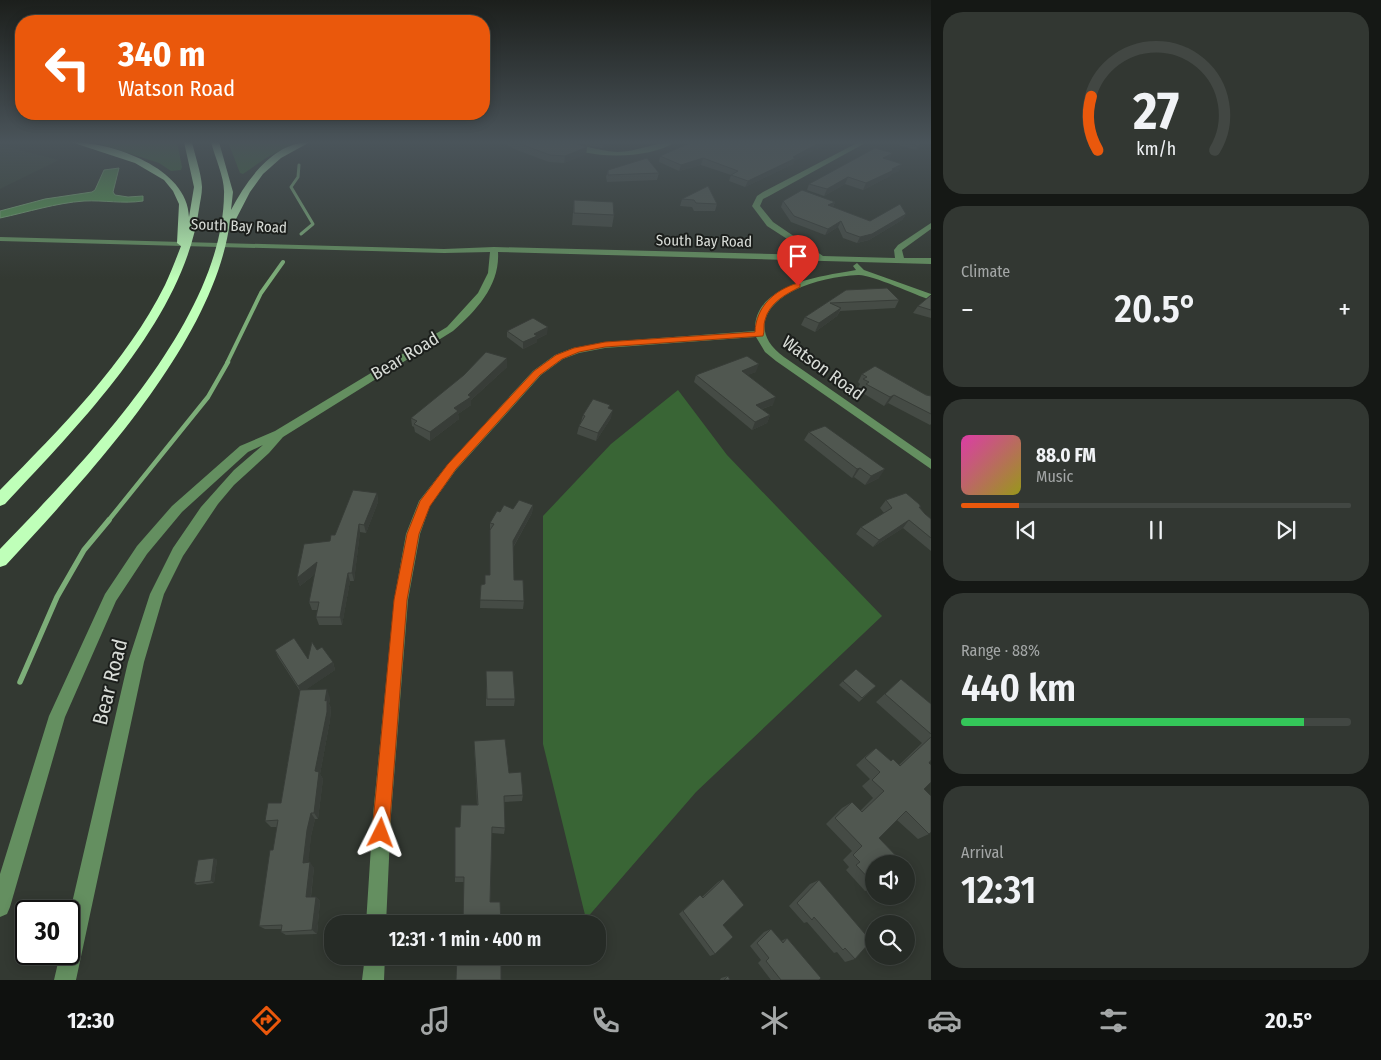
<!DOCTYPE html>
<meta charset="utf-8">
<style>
body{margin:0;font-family:"Fira Sans Condensed",sans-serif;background:#323732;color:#f1f3f6;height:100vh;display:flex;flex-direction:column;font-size:19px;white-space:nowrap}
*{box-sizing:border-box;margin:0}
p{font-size:16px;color:#a4a7a7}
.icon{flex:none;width:28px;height:28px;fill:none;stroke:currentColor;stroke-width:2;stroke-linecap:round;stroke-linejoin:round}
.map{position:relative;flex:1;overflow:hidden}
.side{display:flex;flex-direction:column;gap:12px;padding:12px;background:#151815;width:450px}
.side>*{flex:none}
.hud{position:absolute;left:15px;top:15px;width:475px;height:105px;border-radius:20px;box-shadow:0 2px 12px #0003,0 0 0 1px #424743;background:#ea580c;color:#fff;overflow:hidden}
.fabs{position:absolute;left:865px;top:855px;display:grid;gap:10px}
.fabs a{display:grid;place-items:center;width:50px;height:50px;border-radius:50%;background:#262b26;box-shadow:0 2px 12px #0003,0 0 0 1px #424743;font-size:25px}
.speed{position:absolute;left:15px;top:900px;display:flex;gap:10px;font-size:25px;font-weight:700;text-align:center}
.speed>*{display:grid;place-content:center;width:65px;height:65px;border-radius:50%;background:#262b26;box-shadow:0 2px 12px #0003,0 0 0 1px #424743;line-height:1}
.speed .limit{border:2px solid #111;border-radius:8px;background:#fff;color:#111}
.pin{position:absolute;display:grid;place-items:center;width:42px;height:42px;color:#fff;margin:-51px -21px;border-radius:50% 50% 50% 0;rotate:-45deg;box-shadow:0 0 5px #0007}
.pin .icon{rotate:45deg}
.me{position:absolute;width:55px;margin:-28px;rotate:3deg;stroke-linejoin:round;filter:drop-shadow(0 0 4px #0008)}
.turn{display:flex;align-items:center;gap:18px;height:105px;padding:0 20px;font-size:22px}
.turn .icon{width:65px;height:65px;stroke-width:2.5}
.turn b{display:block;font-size:35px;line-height:42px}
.big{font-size:38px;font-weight:600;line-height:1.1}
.side .widget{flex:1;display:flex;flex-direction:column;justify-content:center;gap:8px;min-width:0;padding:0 18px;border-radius:20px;background:#323732}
.side .dial{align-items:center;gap:0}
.dial svg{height:130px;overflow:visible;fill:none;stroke:#424743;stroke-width:7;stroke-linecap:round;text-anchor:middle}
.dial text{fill:#f1f3f6;stroke:none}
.song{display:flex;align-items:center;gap:15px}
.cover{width:60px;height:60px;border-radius:8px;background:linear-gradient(135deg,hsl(320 70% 55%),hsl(60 70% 35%))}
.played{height:5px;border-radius:2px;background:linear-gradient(90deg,#ea580c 15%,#424743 15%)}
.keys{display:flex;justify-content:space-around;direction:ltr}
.heat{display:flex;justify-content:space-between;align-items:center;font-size:28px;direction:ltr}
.charge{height:8px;border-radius:4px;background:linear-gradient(90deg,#34c759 88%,#424743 0)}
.trip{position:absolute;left:324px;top:915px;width:282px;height:50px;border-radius:20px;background:#262b26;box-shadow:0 2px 12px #0003,0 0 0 1px #424743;font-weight:600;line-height:50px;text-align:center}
.menu{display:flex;height:80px;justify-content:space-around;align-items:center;background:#0f110f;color:#a4a7a7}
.menu .icon{width:35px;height:35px}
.menu .current{color:#ea580c}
.menu b{font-size:22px;color:#f1f3f6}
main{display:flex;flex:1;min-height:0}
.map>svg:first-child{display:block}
</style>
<main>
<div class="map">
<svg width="931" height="980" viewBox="0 0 931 980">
<rect width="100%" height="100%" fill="#333932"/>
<!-- built -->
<path fill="#384337" d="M0,145L59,160L0,189Z"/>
<!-- green -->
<path fill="#396535" d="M94,142H177L182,167L181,170L171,171L159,163Z
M228,142H297L266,158L243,174L240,173Z
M678,390L727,455L882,616L696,792L586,919L543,744V516L611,444Z"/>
<!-- water -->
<path fill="#569b51" stroke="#7dae79" d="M119,168L113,192L115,195L128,197L143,196V201C123,204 104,200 84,201C56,203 28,212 0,218V211L45,199L92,192L95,190L104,170Z"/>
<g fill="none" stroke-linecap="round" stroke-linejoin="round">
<!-- stream-far3 -->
<path stroke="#7dae79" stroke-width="3" d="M299,165L298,177L291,187L313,224L301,234"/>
<!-- stream-far2 -->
<path stroke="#7dae79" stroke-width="4" d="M227,363L261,293L283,262"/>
<!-- stream-far1 -->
<path stroke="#7dae79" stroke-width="4.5" d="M108,521L208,397L228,362"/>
<!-- stream -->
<path stroke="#7dae79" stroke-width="5.5" d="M20,682L57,597L84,550L109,520"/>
<!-- minor -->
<path fill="#648f60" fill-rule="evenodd" d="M558,142C578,142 596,151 617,152C637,152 655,142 675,142C648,160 585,160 558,142Z
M859,142H867L769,196L763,199L760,206L773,222L823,256L895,258L894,250L898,245L931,223V229L902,250L904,258H931V264L498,252C500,285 477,310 453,331L283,437L269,453L234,485L218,504L183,556L164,594L144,662L76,980H54L60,954H69V916L128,662L150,594L173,548L201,507L234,470L263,445L248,452L182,512L147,554L116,601L65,717L10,907L7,914L0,917V874L49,716L105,594L137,546L172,506L240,446L275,431L447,327L478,293L488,273L490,252L444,253L0,241V237L444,249L494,247L812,255L767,226L752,206L757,196L763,192Z
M857,263L864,270L931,294V300C915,295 871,274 858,275C838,276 813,281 795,290C762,306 752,334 784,357L931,459V469L776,361L765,352L756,337L605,348L579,353L563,359L541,375L456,470L430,506L420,534L408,600L391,815L386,924H366L373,815L394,600L406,534L419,501L448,464L533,371L555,355L573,348L605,342L755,331C753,284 822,276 856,270L853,266Z
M365,956H385L384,980H362Z"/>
<!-- highway -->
<path fill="#bfffb9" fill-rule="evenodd" d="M71,142C112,142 188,168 189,217L194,187L184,142H192C195,156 201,172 202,187C202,194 200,202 199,209C184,319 78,426 5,504L0,506V490C60,429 126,363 165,285C171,272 176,259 181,246L177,243L179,204L173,191L164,180L135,163Z
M211,142H219L233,192L231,210C246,181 273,142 310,142L281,158L263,174L250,192L236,219L230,221C215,342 86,478 6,565L0,567V549C84,462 223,321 224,194C225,178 215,158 211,142Z"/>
</g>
<!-- wall -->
<path fill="#454b45" d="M503,142H617L602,148L575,143L587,147L586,154L564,163L549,162L514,149Z
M692,142H830L794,161L793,164L745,187L729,181L731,175L701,165L679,171L659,162L660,156Z
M899,142H931V144L927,143L916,150L898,145Z
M890,159L889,160L899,171L891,174L890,176L863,190L845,184L824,196L807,190L809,184Z
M608,170L659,173L657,180L607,182L606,177Z
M708,186L717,204L715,211H694L692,207L680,206L682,199Z
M574,200L614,215L612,227L572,225Z
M783,201L835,202L833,207L870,221L906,214L902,220L869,240L857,243L843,238L838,227L825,235L791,222L781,207Z
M846,290L899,300L895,308L840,311L837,316L815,332L801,325L805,317Z
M931,295V318L913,313L918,306Z
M507,331L547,334L537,339V342L523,349L507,337Z
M507,358V367L471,400V405L458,414L459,419L430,441L415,432L414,427L412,426L411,418Z
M756,372L747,375L773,405L762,409L770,415L767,423L752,430L694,382L696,375Z
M862,374L931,396V424L930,425L888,403L884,406L861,392L862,390L858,388L860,384L858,382Z
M610,405L609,408L611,418L596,441L577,434L579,426L581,422L583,415Z
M809,432L879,478L865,485L854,477L852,478L804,440Z
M377,493L378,502L366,533L360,532L354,581H350L342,625H319L316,617L318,610H312L309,602L315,574L300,586L297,578L335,535Z
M886,500L921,507L919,508L925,514L931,519V551L903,528L873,547L856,534L861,527L884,513L880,508Z
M533,505L532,513L513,548L514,580L524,601L523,609L480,608L481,585L485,584L490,575V523L500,512Z
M275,650L308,659L317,650L333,662L335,670L305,690L330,698L329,704L331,708L330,720L320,774L323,779L318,819H315L311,836L308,862L314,868L311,897H316L320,901L317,934L286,935L281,932V929H265L259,926L277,827H271L265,821L281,803L300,691L278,657Z
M486,671L515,699L514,706H486Z
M901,679L931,704V760L929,763L924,789L929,834L918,839L897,820L879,838L874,864V889L865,891L846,870L849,867L843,860L852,851L826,824L842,808L852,802L860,811L873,798L862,786L870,779L856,765L867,755L876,748L890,761L899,765L922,743L876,702Z
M843,681L876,686L859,702L839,685Z
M474,741L509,773L523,795L522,801L504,802L505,828L504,834L492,833L490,902L501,924L464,882H455V877L460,827L477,805Z
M214,858L217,860L214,883L197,885L194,883Z
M723,879V925L715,954L710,956L679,914L696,898L700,895L702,897L718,882Z
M819,880L855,959L845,962L837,952L834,953L807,922L804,923L789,906L810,884Z
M771,929L781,941L787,938L819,980H771L758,963L761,960L750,946L764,932Z
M728,976L730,980H720L721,978Z"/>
<!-- shaded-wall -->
<path fill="#383d38" d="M603,142H617L602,148Z
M821,142H830L794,161L793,164L745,187L748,181Z
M924,142H927L916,150L918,146Z
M587,147L586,154L564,163L565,156Z
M893,153L890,159L880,165L883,158Z
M703,158L701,165L679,171L681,165Z
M902,164L899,171L891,174L890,176L863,190L866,183Z
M848,177L845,184L824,196L827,189Z
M835,202L832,208L828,205Z
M906,214L902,220L869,240L857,243L860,237Z
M841,221L838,227L825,235L828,229Z
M841,308L837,316L815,332L819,323Z
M548,327L547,334L537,339V342L523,349V342L534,334Z
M507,358V367L471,400V405L458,414L459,419L430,441V432L468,395Z
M759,364L756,372L739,378L742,371Z
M894,395L888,403L884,406L890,397Z
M776,397L773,405L753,412L756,405Z
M613,410L611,418L596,441L598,433Z
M770,415L767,423L752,430L755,422Z
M860,468L854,477L852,478L857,469Z
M885,469L879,478L865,485L871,476Z
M377,493L378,502L366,533L364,525Z
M533,505L532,513L512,549L513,541Z
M909,520L903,528L873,547L879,540Z
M359,524L360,532L354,581L352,573Z
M317,562L320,570L300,586L297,578Z
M348,573L350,581L342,625L340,617Z
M333,662L335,670L301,693L298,686Z
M327,689L330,698L329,704L331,708L330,720L320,774L323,779L318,819L314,813L315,771L325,701Z
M311,813L315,819L311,836L308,868L303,863L307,830Z
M214,858L217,860L214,883L211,881Z
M310,862L314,868L310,902L306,897Z
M316,897L320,901L317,934L312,930Z"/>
<!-- building -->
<path fill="#505750" stroke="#383d38" d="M515,142H572L587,147L565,156L550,155Z
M692,142H821L793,157L796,158L748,181L731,175L738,171L703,158L681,165L660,156Z
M902,142H924L918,146Z
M875,148L893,153L883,158L902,164L892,169L894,170L866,183L848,177L827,189L809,184Z
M647,158L659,173L608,175V170Z
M708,186L717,204L696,203L694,200L682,199Z
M802,190L835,202L828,205L870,221L900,204L906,214L872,234L860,237L846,232L841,221L828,229L794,216L783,201Z
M574,200L613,202L614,215L574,213Z
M887,288L899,300L830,303L841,308L819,323L805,317L846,290Z
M931,295V310L918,306Z
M533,318L548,327L534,334L537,336L523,342L507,331Z
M486,352L507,358L468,395L471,397L454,408L458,411L430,432L414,424L417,421L411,418L464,375Z
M747,356L759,364L742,371L776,397L756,405L770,415L755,422L696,375Z
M875,366L926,395L931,396V414L894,395L890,397L866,384L869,382L863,379L867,377L862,374Z
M593,399L610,405L608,408L613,410L598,433L579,426L585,416L583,415Z
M825,426L885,469L871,476L860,468L857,469L809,432Z
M353,490L377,493L364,525L359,524L352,573H348L340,617H316L319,602H309L317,562L297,578L304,544L330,541L331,535H335Z
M906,493L919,504L921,507H919L925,514L931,519V538L909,520L879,540L861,527L892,508L886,500Z
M519,500L533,505L513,541L514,580H523L524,601L480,600L481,585L485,584V575H490V530L494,524L490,523L497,511L500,512L504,505L513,509Z
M294,638L308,659L312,642L317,650L322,647L333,662L298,686L275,650Z
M856,669L876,686L862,698L843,681Z
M486,671H513L515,699H487Z
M901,679L931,704V734L885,694Z
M327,689L325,701L327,700V712L315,771L319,772L314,813H311L307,830L303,863L310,862L306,897H316L312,930L281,932L282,925L259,926L270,850H273L278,820L265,821L268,803H281L300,690Z
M931,737V760L929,763L931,765V782L924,789L931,796V832L929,834L906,811L879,838L903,863L902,864H874V884L856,865L860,862L853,855L862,846L835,818L852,802L862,812L884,791L872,780L880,772L865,758L876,748L891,761L893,759L900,766Z
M505,739L509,773L521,772L523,795L504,796L505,828L492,827L490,902H500L501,924H463L464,877H455V827H460L461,805H478L474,741Z
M214,858L211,881L194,883L198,860Z
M723,879L744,905L723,925L733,937L715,954L683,911L700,895L703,898Z
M819,880L871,941L855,959L845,948L843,950L814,917L812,920L797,903Z
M771,929L783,943L787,938L821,978L819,980H781L766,961L769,958L757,943Z
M457,956H501V980H456Z
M728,976L730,980H724Z"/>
<!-- sky -->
<linearGradient id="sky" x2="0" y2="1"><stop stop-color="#1c1f1c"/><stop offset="0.51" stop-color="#4a545a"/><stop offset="1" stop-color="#4a545a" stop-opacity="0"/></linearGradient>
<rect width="931" height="279" fill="url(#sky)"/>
<!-- route -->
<path fill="#ea580c" stroke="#983908" d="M798,283L800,284V287C786,294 769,303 765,320C763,325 765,331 763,336L605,347L579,352L562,359L540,375L456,469L430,506L419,534L407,600L389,833L387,839L381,841L375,839L372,833L394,600L407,534L420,501L448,464L534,371L556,355L574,348L605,342L755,332C756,307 774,290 798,283Z"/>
<g text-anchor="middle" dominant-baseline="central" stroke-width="4" stroke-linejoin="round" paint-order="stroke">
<!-- far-street labels -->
<g font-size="15" fill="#d8dcd7" stroke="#1c1f1c">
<text transform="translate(239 226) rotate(2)">South Bay Road</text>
<text transform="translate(704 241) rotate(1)">South Bay Road</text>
</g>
<!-- street labels -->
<g font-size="18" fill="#d8dcd7" stroke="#1c1f1c">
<text transform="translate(405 356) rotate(-31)">Bear Road</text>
<text transform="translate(823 368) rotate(36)">Watson Road</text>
</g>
<!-- near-street labels -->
<g font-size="21" fill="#d8dcd7" stroke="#1c1f1c">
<text transform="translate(110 682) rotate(-76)">Bear Road</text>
</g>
</g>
</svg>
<div class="fabs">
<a><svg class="icon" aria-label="sound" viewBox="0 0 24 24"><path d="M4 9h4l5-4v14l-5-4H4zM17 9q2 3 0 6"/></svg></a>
<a><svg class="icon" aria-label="search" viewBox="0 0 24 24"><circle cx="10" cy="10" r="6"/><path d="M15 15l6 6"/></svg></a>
</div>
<div class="speed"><div class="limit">30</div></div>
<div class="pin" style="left:798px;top:286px;background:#d93025"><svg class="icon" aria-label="arrive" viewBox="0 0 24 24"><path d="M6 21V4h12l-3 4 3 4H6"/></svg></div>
<svg class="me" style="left:381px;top:833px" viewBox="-20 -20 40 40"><path d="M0-17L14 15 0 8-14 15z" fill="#ea580c" stroke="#fff" stroke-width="4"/></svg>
<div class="trip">12:31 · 1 min · 400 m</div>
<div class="hud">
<div class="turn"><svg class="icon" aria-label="left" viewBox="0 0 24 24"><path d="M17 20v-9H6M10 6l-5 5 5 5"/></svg><div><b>340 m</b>Watson Road</div></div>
</div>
</div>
<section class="side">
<div class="widget dial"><svg viewBox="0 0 100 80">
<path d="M14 69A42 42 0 1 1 86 69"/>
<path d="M14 69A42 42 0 0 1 10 36" stroke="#ea580c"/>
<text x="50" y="56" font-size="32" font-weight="700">27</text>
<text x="50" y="72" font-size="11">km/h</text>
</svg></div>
<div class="widget"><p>Climate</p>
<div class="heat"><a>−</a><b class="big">20.5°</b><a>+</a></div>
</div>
<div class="widget">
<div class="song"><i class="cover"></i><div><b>88.0 FM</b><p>Music</p></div></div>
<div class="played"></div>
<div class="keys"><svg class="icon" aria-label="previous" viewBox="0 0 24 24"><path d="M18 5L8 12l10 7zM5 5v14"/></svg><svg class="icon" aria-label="pause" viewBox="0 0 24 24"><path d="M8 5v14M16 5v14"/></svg><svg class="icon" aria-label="next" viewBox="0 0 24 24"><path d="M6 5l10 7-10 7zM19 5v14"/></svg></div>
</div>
<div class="widget"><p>Range · 88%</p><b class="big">440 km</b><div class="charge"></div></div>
<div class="widget"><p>Arrival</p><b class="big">12:31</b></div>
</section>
</main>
<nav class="menu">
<b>12:30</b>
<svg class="icon current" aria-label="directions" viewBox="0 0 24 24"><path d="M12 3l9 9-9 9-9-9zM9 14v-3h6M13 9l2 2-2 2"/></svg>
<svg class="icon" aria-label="music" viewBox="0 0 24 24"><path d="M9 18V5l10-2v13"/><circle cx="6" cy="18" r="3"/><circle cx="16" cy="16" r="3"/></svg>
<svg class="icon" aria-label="phone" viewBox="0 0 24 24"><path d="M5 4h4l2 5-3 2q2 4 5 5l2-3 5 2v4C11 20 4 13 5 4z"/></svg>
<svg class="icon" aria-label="climate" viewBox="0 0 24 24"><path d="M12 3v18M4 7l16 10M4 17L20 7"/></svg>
<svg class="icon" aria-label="car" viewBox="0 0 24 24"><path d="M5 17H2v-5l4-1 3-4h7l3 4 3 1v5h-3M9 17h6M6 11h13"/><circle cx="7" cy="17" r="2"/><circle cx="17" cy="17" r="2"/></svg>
<svg class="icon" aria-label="filters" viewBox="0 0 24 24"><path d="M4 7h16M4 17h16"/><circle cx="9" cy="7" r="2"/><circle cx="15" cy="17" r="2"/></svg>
<b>20.5°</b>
</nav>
